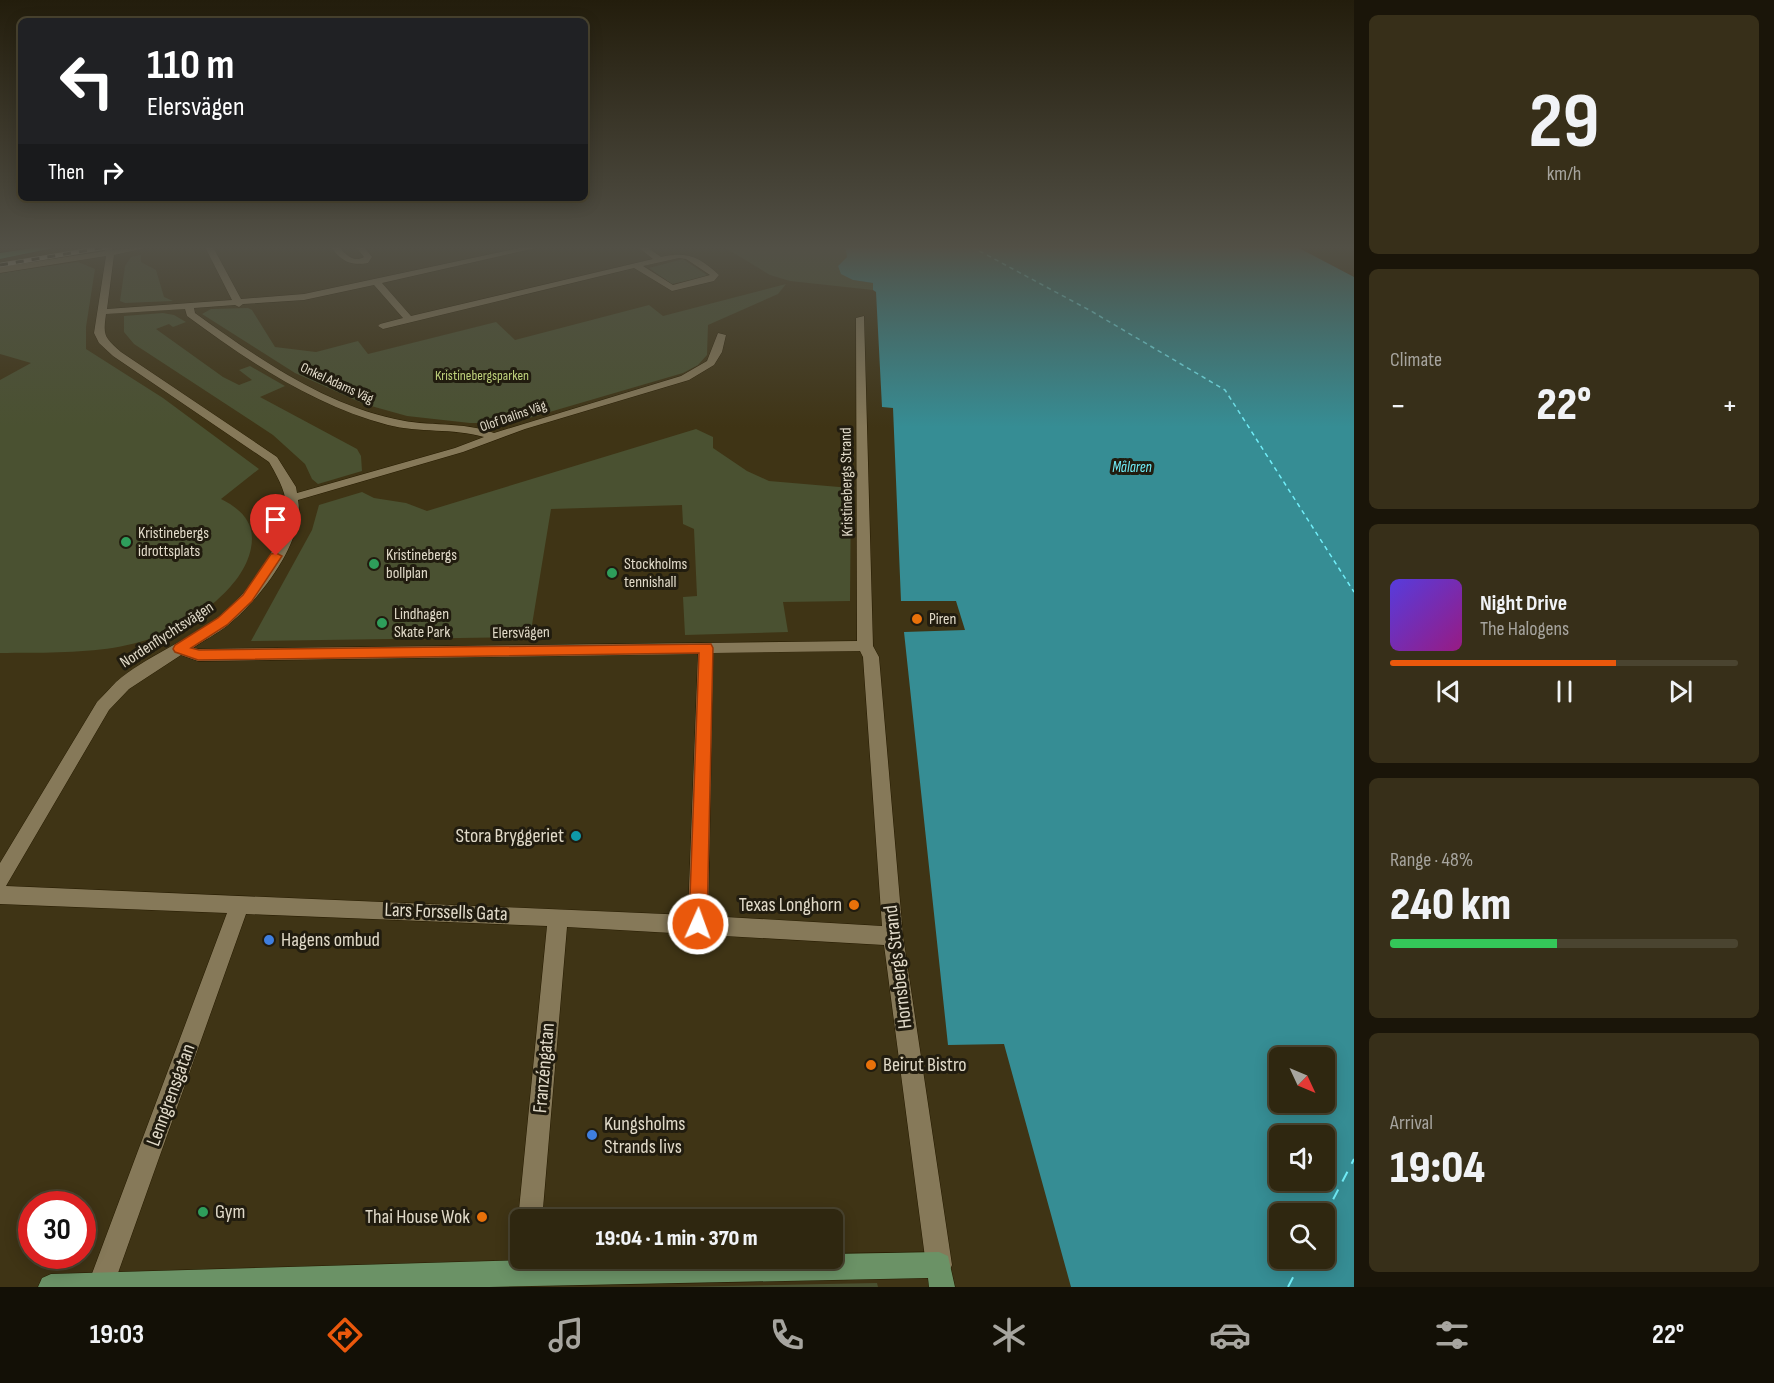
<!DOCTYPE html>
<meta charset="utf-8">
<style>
body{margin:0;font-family:"Sofia Sans Condensed",sans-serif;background:#372f19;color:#f1f3f6;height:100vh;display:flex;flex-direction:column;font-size:22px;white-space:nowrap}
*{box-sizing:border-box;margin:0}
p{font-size:20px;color:#a7a59f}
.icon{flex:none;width:33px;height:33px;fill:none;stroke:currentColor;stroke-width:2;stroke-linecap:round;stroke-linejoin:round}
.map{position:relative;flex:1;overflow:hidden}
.side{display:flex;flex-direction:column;gap:15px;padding:15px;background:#1a1509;width:420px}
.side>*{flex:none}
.guide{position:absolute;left:18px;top:18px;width:570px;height:183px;border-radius:9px;box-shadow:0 3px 15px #0003,0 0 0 2px #4a4430;background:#202124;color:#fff;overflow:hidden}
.needle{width:39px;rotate:134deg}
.controls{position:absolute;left:1269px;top:1047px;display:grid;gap:12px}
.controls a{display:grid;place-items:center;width:66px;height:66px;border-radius:9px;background:#2f2710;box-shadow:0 3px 15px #0003,0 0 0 2px #4a4430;font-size:30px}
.speed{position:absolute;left:18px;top:1191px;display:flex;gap:12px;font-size:30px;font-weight:700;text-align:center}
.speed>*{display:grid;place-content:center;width:78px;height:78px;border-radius:50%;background:#2f2710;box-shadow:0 3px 15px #0003,0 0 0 2px #4a4430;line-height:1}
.speed .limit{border:9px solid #d22;background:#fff;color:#111}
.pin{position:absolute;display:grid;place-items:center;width:51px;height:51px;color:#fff;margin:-62px -26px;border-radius:50% 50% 50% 0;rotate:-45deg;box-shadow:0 0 6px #0007}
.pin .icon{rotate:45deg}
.me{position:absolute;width:66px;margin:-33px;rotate:2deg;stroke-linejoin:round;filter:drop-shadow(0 0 4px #0008)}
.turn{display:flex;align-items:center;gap:21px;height:126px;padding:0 30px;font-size:27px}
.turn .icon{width:78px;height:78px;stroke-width:2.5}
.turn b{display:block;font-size:42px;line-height:51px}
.then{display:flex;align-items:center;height:57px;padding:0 30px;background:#0003;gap:12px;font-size:22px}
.big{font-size:45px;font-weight:800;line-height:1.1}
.side .widget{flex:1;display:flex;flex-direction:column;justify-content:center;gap:9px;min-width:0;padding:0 21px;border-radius:9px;background:#372f19}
.side .dial{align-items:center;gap:0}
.dial b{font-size:78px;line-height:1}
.song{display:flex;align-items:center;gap:18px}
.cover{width:72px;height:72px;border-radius:9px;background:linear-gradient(135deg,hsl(250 70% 55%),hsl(310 70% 35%))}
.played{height:6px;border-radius:3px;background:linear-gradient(90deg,#ea580c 65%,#4a4430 65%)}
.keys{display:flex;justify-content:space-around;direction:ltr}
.heat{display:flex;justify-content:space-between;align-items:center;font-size:33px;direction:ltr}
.charge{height:9px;border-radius:4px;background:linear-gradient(90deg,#34c759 48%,#4a4430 0)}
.trip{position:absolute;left:510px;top:1209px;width:333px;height:60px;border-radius:9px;background:#2f2710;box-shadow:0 3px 15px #0003,0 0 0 2px #4a4430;font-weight:800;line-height:60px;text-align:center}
.menu{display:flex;height:96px;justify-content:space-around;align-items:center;background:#131006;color:#a7a59f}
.menu .icon{width:42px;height:42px}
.menu .on{color:#ea580c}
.menu b{font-size:27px;color:#f1f3f6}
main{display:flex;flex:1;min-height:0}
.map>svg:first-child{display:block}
</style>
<main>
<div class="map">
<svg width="1354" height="1287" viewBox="0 0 1354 1287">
<rect width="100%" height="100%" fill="#3f3415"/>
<!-- green -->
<path fill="#4a5131" d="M724,247H845L847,257L838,266L853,280L874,283L873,290L790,281L770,275Z
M141,255V262L156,270L164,297L173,301L125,303L120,301L125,266L131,257Z
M683,259L707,275L704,277L672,284L649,268Z
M78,262L95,269L86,327V349L163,398L259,469L221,499C241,509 256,523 251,548C247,569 232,587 216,601C152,657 80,652 0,653V380L31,363L0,354V273Z
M786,284L778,294L708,325L707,355L698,365L683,373L512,423H470L407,416L364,404L295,373L202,314L211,309L248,308L252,310L275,347L316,352L358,341L368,354L496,322L515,340L649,305L663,316Z
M163,313L174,315L186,322L173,327L169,324L156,329L223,377L239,385L252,380L239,370L250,366L285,386L260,397L357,449L361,456L362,471L318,484L312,479L305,464L273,435L134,344L124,332V316Z
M696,429L713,437V448L747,471L769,481L851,488L850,601L783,602L788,632L685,635L683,597L697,596L694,529L683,524L682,505L551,509L530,637L251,641L312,530L319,505L362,492L374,498L406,503L427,511Z
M877,1283L878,1287H668Z"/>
<!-- water -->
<path fill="#368d94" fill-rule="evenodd" d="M845,247H1297L1354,277V1287H1071L1004,1044L948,1045L904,632L965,630L956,601H901L893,408L882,407L876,292L873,290V283L853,280L841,274L838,266L847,257ZM1280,1058H1324V1102H1280ZM1280,1136H1324V1180H1280ZM1280,1214H1324V1258H1280Z"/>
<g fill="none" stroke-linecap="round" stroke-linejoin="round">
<!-- ferry-far1 -->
<path stroke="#71eef9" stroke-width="1.5" stroke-dasharray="4.5 4" stroke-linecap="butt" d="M972,247L1091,311L1225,390L1354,592"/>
<!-- ferry -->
<path stroke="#71eef9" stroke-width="2" stroke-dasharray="11 9" stroke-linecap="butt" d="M1324,1217L1354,1159
M1288,1287L1303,1258"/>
<defs>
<path id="street" d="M106,247H112L113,250L150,247L114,255L107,309L232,300L205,247H213L241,299L304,294L524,247H540L382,283L411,316L653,259L638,247H647L661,257C687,251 700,257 719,275L714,281L672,291L634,268L383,329L378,326L380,324L403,318L374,285L304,300L243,304L239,307L235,305L194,308L195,313C255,356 321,403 395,419C428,427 463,421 494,433L681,376L707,361L718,333L726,335L722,352L714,365L689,380L525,429L463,452L298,500C306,541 258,601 228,625C217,634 204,640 193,648L198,649L857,641L856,318L864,316L873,646L879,657L903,936L952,1265L948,1274L939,1278L930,1274L926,1265L884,945L567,927L542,1220H520V1227L518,1220L547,926L246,914L113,1287H87L227,913L0,904V863L97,702C104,695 110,688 116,682C146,656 186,642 217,618C239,601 257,579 270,555C292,515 292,501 269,462L113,356L99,343L94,333L106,256L0,273V267L105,251ZM679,258L686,259L710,275L673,285L643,266ZM185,309L187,316C248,361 313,405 388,425C419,433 453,428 484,437L455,448L297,493L296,487L277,457L121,352C104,337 103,336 106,314ZM860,651L863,657L882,926L708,916L713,653ZM698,654L688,915L6,886L109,710L129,689L181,655L198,661Z
M331,247H339C346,255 354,263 364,257L356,247H364L372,257L368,263C350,266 341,261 331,247Z"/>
<path id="secondary" d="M939,1252L948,1256L955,1287H929L928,1278L489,1287H38L42,1278L51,1274L526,1260L832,1258V1254Z"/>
<path id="primary" d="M39,247H58L0,259V253Z"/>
</defs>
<!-- street casing -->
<use href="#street" stroke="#261b00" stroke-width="1"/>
<!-- secondary casing -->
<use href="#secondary" stroke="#261b00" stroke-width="1"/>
<!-- primary casing -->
<use href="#primary" stroke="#261b00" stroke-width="1"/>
<!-- street -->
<use href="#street" fill="#867959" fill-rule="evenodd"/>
<!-- secondary -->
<use href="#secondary" fill="#6b9266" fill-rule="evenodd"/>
<!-- primary -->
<use href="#primary" fill="#50ab73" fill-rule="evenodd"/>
<defs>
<path id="rail" d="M0,265L107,247"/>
</defs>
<!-- rail casing -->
<use href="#rail" stroke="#c4bca9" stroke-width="4.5"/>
<!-- rail -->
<use href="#rail" stroke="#211c0f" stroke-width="3" stroke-dasharray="8" stroke-linecap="butt"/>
</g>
<!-- sky -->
<linearGradient id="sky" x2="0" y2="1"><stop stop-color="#231d0c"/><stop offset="0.58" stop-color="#525046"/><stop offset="1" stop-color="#525046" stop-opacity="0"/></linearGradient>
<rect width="1354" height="427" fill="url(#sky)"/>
<!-- route -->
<path fill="#ea580c" stroke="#983908" stroke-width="1.5" d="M276,553L282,556L252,601L227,625L191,648L199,650L711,644L713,648L707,924L705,930L698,932L692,930L689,924L699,653L198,660L175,652L173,649L175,645L218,618L243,595L271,554Z"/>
<!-- markers -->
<g fill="#2e9e5b" stroke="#211c0f" stroke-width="2">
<circle cx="126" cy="542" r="6"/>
<circle cx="374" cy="564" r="6"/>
<circle cx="612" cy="573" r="6"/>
<circle cx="382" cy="623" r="6"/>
<circle cx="203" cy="1212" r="6"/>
</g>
<g fill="#e8710a" stroke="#211c0f" stroke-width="2">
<circle cx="917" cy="619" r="6"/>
<circle cx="854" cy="905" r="6"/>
<circle cx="871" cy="1065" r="6"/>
<circle cx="482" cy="1217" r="6"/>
</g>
<circle fill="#0f9aa8" stroke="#211c0f" stroke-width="2" cx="576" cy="836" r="6"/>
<g fill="#3f7fe0" stroke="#211c0f" stroke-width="2">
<circle cx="269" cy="940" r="6"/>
<circle cx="592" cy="1135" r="6"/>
</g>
<g text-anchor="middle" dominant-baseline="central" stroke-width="6" stroke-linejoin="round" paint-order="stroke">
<!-- far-park labels -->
<g font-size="14" fill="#c0d37c" stroke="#211c0f">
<text x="482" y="375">Kristinebergsparken</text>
</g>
<!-- far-street labels -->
<g font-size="14" fill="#e1dac9" stroke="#211c0f">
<text transform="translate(337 383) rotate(25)">Onkel Adams Väg</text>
<text transform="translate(513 416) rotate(-19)">Olof Dalins Väg</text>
</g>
<!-- far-water labels -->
<g font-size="15" font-style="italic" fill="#71eef9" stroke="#211c0f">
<text x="1132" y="467">Mälaren</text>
</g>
<!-- street labels -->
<g font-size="16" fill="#e1dac9" stroke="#211c0f">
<text transform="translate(847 482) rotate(-91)">Kristinebergs Strand</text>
<text transform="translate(521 633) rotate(-1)">Elersvägen</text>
<text transform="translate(167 635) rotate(-33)">Nordenflychtsvägen</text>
</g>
<!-- poi labels -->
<g font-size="16" fill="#e1dac9" stroke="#211c0f" text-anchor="start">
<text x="138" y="533">Kristinebergs<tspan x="138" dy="18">idrottsplats</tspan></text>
<text x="386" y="555">Kristinebergs<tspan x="386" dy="18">bollplan</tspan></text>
<text x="624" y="564">Stockholms<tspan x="624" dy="18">tennishall</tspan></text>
<text x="394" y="614">Lindhagen<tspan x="394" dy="18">Skate Park</tspan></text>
<text x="929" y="619">Piren</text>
</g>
<!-- near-poi labels -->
<g font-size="20" fill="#e1dac9" stroke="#211c0f" text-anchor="start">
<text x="564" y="836" text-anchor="end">Stora Bryggeriet</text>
<text x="842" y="905" text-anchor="end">Texas Longhorn</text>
<text x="281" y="940">Hagens ombud</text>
<text x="883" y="1065">Beirut Bistro</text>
<text x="604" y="1124">Kungsholms<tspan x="604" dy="23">Strands livs</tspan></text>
<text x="215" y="1212">Gym</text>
<text x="470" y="1217" text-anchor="end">Thai House Wok</text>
</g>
<!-- near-street labels -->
<g font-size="20" fill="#e1dac9" stroke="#211c0f">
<text transform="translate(446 912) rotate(2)">Lars Forssells Gata</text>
<text transform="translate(898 967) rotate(-97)">Hornsbergs Strand</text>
<text transform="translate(544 1068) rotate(-85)">Franzéngatan</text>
<text transform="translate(171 1095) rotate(-70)">Lenngrensgatan</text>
</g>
</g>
</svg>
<div class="controls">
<a><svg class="needle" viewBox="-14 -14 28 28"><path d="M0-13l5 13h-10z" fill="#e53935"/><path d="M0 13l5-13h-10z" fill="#a7a59f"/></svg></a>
<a><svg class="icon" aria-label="sound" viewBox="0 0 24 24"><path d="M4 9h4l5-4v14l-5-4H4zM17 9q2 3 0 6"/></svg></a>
<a><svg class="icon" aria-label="search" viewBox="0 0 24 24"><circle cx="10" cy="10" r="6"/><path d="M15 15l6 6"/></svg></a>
</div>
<div class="speed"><div class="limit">30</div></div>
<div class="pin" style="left:276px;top:556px;background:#d93025"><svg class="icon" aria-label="arrive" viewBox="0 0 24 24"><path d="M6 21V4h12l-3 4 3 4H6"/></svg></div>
<svg class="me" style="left:698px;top:924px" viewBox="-20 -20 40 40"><circle r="17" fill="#ea580c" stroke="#fff" stroke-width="3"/><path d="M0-11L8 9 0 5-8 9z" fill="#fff"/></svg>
<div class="trip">19:04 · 1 min · 370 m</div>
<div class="guide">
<div class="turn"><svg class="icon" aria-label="left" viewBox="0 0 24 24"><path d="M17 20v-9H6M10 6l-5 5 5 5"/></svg><div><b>110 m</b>Elersvägen</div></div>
<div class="then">Then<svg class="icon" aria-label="right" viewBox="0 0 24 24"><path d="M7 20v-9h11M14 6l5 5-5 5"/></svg></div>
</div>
</div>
<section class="side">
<div class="widget dial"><b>29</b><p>km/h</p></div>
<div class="widget"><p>Climate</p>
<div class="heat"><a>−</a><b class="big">22°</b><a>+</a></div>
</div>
<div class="widget">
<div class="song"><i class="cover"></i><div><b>Night Drive</b><p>The Halogens</p></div></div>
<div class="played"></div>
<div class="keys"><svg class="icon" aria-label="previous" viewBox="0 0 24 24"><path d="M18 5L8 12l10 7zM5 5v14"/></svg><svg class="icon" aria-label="pause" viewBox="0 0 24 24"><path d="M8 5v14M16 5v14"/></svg><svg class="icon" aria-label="next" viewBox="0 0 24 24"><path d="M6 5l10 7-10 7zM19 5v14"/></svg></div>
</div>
<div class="widget"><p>Range · 48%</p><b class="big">240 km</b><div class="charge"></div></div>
<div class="widget"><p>Arrival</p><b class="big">19:04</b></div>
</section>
</main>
<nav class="menu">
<b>19:03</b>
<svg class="icon on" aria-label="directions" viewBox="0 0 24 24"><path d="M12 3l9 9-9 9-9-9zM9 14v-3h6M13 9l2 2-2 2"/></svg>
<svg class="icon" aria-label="music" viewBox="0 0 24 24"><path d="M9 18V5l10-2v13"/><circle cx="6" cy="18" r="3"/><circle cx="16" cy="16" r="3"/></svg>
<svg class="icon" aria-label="phone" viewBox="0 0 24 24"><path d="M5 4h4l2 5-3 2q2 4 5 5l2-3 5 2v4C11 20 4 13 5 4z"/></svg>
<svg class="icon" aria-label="climate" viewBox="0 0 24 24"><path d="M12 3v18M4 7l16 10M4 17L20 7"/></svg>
<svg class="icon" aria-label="car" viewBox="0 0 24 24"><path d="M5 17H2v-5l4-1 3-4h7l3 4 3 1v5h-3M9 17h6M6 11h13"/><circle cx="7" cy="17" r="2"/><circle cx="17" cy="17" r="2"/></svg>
<svg class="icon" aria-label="filters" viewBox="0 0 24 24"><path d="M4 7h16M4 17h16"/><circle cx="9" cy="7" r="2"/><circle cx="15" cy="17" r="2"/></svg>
<b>22°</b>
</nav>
